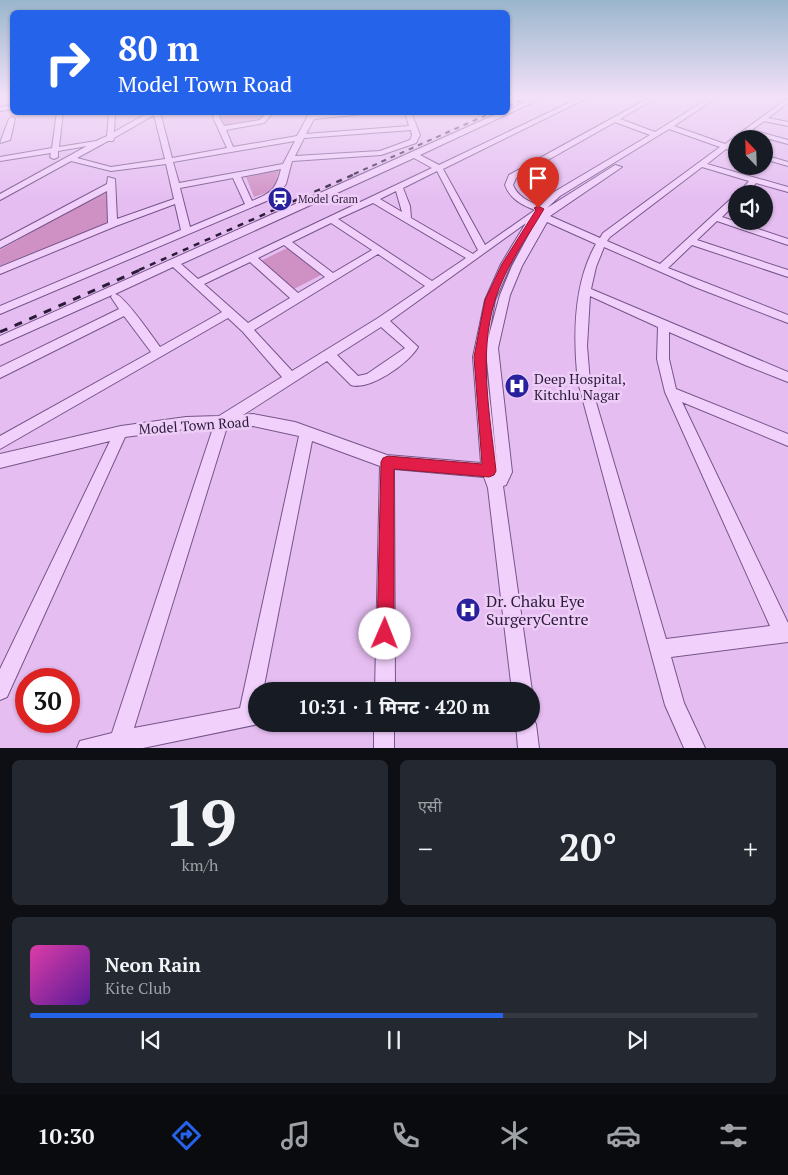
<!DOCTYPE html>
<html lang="hi">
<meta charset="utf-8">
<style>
body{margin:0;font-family:"PT Serif","Noto Sans Devanagari",serif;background:#242831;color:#f1f3f6;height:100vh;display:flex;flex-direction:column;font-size:19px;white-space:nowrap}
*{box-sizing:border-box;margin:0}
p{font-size:16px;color:#9ea1a6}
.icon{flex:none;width:28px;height:28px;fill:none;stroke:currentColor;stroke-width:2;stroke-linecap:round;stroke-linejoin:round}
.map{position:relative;height:748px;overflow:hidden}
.sheet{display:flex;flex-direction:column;gap:12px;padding:12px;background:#0d0f14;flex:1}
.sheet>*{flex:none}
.guide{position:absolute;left:10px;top:10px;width:500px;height:105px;border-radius:8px;box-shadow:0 1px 4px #0004;background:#2563eb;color:#fff;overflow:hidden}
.needle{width:32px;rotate:337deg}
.controls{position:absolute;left:728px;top:130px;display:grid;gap:10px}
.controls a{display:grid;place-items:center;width:45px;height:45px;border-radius:50%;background:#171b24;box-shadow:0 1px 4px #0004;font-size:25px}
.speed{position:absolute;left:15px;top:668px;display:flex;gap:10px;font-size:25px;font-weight:700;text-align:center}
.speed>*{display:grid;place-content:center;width:65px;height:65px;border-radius:50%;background:#171b24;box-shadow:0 1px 4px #0004;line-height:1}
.speed .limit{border:8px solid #d22;background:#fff;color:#111}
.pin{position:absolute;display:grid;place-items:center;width:42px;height:42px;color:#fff;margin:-51px -21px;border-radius:50% 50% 50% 0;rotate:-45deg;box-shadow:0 0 5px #0007}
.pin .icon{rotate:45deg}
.me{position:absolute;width:55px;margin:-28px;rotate:1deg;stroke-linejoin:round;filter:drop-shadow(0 0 4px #0008)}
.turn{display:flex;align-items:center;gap:18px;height:105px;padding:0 25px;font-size:22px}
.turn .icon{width:65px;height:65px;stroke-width:2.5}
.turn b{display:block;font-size:35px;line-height:42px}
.big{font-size:38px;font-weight:700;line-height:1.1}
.sheet .widget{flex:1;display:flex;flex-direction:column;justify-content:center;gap:8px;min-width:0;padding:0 18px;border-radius:8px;background:#242831}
.sheet .dial{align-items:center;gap:0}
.dial b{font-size:65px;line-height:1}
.song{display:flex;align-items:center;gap:15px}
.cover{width:60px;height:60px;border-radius:8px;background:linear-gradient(135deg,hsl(320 70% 55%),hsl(270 70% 35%))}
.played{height:5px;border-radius:2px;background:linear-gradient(90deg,#2563eb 65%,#363941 65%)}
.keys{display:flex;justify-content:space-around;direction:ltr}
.heat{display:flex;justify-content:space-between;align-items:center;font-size:28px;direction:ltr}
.sheet .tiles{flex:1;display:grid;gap:12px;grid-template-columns:1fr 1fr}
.widget:last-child{grid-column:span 2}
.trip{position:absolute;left:248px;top:682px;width:292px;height:50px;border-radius:25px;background:#171b24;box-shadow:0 1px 4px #0004;font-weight:700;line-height:50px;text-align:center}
.dock{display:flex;height:80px;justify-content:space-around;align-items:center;background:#090b0e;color:#9ea1a6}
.dock .icon{width:35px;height:35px}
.dock .selected{color:#2563eb}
.dock b{font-size:22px;color:#f1f3f6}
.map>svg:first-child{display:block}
</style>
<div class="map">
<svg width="788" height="748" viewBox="0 0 788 748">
<rect width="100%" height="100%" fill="#e5bdf1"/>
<!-- green -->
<path fill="#cf90c4" d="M240,113H266L260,120L225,126L220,116Z
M279,170L274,190L254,197L246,177Z
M107,190V223L0,266V250Z
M289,247L323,274L294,289L261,261Z"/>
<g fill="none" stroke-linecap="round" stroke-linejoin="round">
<defs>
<path id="minor" d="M509,98H516L508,103Z
M534,98H542L420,155L439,165L579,98H587L443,169L485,245L535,210C522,205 510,199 505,185L509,175L649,98H656L620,119L655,132L709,98H716L674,126L725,144L788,98V103L768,118L788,122V126L764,121L752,130L788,140V144L748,133L740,139H736V142L731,146L736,148V152L726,149L707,164L788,187V192L756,183L747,194H738L749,181L702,167L610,237L607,241L660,264L733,197H736V203L722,217L788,239V245L717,221L697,240L788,270V277L692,245L668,268L788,315V323L695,287L604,247L596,267L591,289L788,372V382L745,365L669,332V359L676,389L788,434V446L682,402L788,623V642L671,657L684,703L705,748H684L665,705L578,382C573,337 573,284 596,244L547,222L522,266L510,295L498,348L512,472L506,485L503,486L532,691L531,692L512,691L488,488L484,477L394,469L395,691H375L380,466L312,441L263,691H256V724H259L143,748H77L80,741L112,733L213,428L186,429L125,437L7,697L0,700V669L110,441L0,468V454L121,426L186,417L219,416L282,377L243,332L228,318L0,449V436L151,352L124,316L0,378V367L119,309L111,297L112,295L0,345V336L501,112H508V110ZM615,122L650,135L554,192L540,206C528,201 518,197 513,185L516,178ZM669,129L720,147L603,233L600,238L550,216L622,167L615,165L547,208L560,196ZM414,158L432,168L198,279L181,264ZM437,171L478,250L473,254L411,218L410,206L403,188ZM396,191L402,212L380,199ZM373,203L466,258L432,281L338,219ZM538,218L512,266L500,295L488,339L495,300L511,264ZM331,223L372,250L333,273L292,242ZM526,223L501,264L485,300L473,357L481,463L387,455L295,422L253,414L243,415L327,361L351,385C370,391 409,363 418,347L390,321ZM284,245L325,277L298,293L258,258ZM378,254L425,286L378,318L292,371L254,330ZM250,262L290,298L248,323L204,284ZM173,267L222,312L160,347C152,336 124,295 115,294ZM590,296L658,327L657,359L665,392L770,626L666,639L590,382L587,346ZM381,327L405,348L367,374L358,376L337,355ZM486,350L497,464L485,357ZM253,426L299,436L240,708L134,728L227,427Z
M12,105V109L0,111V107Z
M57,112H63L59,147L96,141L107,136L109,112H115L114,132L149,112H160L172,158L227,148L213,117L215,112H222L219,117L224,126L260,120L267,112H274L264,123L226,130L233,147L297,136L310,112H317L316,115L382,112L314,119L306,134L409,126L405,112H411L420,135L416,143L381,155L292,161L286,184L276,197L0,314V306L181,230L175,204L116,226L0,274V267L108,223L107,191L0,248V241L107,184L108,177L115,179L117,219L174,199L166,164L111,171L71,161L0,200V194L87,146L58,151V157L54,159L50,157L51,153L0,161V157L52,148ZM154,115L165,159L111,167L77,158L108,141H113L114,138ZM411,130L412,135L410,140L380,151L295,156L304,138ZM295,141L283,164L179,183L173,162ZM281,169C276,190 271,193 252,201L241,177ZM233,178L245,204L190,227L180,188Z
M12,117L15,119L10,140L0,143L9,119Z
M764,155L788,162V166L764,159Z
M531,716L536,724L539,748H518L516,724H531Z
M374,724H394V748H374Z"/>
</defs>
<!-- minor casing -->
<use href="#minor" stroke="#75558a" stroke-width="2"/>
<!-- minor -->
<use href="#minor" fill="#f1d0fb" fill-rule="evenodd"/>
<!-- rail-far2 -->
<path stroke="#2b1b38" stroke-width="2" stroke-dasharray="5 5" stroke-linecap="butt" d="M508,106L526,98
M354,174L493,112"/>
<!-- rail-far1 -->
<path stroke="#2b1b38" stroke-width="2.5" stroke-dasharray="6 6" stroke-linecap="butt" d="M139,270L357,173"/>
<!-- rail -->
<path stroke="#2b1b38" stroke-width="3" stroke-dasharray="8 8" stroke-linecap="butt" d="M0,332L142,269"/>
</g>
<!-- sky -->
<linearGradient id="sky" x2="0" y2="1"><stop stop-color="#99b6cc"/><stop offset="0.48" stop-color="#f3e1f9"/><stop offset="1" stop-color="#f3e1f9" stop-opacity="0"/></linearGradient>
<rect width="788" height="203" fill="url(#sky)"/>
<!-- route -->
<path fill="#e11d48" stroke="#92132f" d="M538,206L544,209C527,238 505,267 495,300C478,355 490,415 496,471L494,475L489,477L394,469V634L391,640L385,642L379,640L377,634L381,462L383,458L388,456L482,464L474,357L485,300L502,264L536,210L534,208Z"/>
<!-- icons -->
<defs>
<symbol id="station-disc" viewBox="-11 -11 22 22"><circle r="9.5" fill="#28209d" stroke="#eecdf8"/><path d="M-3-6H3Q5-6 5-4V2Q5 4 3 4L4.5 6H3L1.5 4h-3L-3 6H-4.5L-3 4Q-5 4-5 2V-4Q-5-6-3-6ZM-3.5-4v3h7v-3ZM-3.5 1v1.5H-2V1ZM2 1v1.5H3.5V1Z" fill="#fff"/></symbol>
<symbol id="hospital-disc" viewBox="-11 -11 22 22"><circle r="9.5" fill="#28209d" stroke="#eecdf8"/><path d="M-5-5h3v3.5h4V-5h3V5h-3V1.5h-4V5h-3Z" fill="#fff"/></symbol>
</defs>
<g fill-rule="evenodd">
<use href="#station-disc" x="266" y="185" width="28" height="28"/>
<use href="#hospital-disc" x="503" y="372" width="28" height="28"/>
<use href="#hospital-disc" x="454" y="596" width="28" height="28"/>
</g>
<g text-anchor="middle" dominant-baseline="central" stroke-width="5" stroke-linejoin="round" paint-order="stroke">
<!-- far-poi labels -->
<g font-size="11" fill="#2b1b38" stroke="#eecdf8" text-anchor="start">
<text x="298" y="199">Model Gram</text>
</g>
<!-- poi labels -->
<g font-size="14" fill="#2b1b38" stroke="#eecdf8" text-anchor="start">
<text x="534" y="378">Deep Hospital,<tspan x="534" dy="16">Kitchlu Nagar</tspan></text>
</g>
<!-- street labels -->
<g font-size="14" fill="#2b1b38" stroke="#eecdf8">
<text transform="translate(194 425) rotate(-4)">Model Town Road</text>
</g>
<!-- near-poi labels -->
<g font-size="16" fill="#2b1b38" stroke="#eecdf8" text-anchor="start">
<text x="486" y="601">Dr. Chaku Eye<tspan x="486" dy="18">SurgeryCentre</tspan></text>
</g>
</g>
</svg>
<div class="controls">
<a><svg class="needle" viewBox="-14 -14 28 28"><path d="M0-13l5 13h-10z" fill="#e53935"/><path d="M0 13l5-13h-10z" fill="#9ea1a6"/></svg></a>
<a><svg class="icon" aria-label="sound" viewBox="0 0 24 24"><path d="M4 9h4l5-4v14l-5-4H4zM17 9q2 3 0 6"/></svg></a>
</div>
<div class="speed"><div class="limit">30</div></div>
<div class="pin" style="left:538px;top:208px;background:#d93025"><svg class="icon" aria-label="arrive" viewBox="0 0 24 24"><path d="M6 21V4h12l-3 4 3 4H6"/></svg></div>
<svg class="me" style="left:385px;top:634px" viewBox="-20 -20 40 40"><circle r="19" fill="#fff"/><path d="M0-13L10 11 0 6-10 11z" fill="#e11d48"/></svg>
<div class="trip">10:31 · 1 मिनट · 420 m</div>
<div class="guide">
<div class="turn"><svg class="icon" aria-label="right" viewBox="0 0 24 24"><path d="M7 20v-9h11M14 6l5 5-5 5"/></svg><div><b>80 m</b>Model Town Road</div></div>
</div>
</div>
<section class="sheet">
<div class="tiles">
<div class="widget dial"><b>19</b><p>km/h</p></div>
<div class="widget"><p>एसी</p>
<div class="heat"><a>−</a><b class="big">20°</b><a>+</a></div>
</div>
<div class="widget">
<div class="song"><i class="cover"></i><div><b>Neon Rain</b><p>Kite Club</p></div></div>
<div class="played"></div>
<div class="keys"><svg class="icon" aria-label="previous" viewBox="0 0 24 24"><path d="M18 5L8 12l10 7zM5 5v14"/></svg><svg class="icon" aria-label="pause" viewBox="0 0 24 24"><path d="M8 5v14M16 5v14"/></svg><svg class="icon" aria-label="next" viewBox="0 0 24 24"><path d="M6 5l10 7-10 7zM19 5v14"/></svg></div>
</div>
</div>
</section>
<nav class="dock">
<b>10:30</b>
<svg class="icon selected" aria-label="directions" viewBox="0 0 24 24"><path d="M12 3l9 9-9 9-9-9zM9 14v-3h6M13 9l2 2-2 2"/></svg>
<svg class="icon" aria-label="music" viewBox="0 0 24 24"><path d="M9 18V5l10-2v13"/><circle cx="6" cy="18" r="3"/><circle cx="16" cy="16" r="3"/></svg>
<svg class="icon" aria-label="phone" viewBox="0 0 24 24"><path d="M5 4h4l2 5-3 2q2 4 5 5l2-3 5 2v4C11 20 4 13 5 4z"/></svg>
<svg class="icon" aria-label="climate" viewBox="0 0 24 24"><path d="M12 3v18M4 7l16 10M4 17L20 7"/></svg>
<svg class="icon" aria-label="car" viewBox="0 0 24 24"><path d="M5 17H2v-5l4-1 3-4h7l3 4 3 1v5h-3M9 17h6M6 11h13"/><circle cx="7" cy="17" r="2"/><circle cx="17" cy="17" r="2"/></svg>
<svg class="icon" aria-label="filters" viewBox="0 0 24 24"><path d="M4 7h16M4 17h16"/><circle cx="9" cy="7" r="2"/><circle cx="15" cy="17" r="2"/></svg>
</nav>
